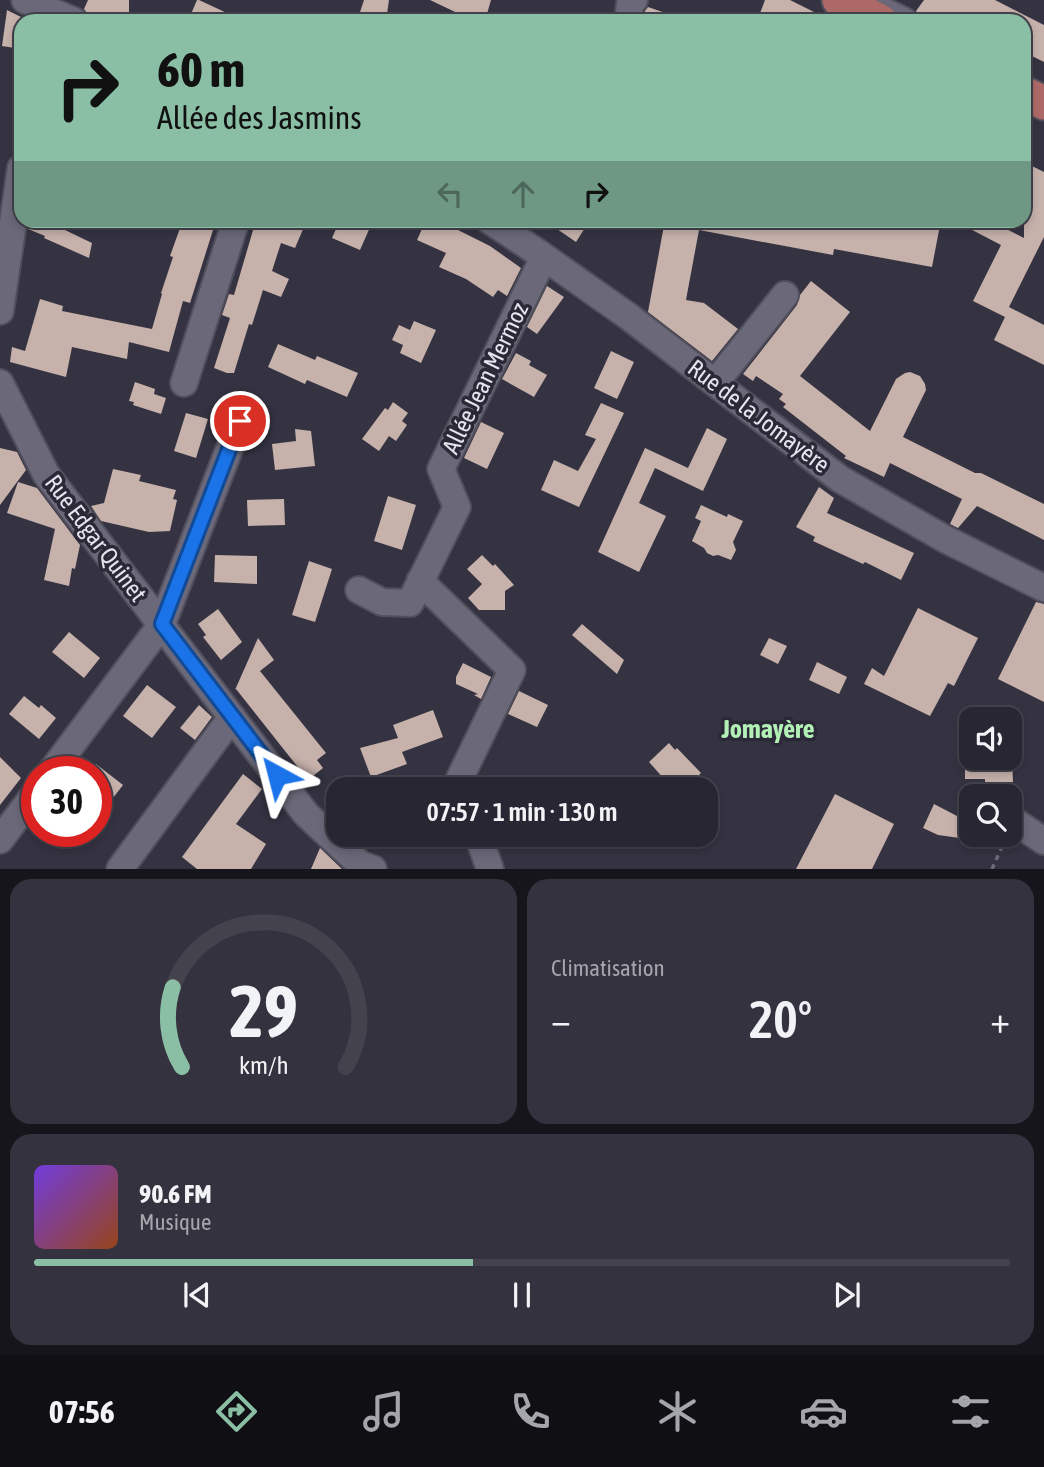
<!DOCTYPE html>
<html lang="fr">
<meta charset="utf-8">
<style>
body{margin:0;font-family:"Asap Condensed",sans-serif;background:#34323e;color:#f1f3f6;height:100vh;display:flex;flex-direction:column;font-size:26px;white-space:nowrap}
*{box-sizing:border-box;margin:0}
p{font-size:23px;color:#a5a5ac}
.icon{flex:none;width:38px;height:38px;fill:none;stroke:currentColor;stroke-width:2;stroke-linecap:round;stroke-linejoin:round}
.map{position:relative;height:869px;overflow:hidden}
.sheet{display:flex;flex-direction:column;gap:10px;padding:10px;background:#16151c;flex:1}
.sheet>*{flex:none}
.hud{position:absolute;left:14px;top:14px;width:1017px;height:214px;border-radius:21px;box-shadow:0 4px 10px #0003,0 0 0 2px #44434d;background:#8abfa5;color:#111;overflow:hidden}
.controls{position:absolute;left:959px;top:707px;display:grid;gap:14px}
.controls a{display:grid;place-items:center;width:63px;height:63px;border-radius:14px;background:#282632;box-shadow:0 4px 10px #0003,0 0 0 2px #44434d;font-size:35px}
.speed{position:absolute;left:21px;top:756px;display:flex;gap:14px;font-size:35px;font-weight:700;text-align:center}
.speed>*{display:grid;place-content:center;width:91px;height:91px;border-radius:50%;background:#282632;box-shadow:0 4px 10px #0003,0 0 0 2px #44434d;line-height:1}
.speed .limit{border:10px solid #d22;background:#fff;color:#111}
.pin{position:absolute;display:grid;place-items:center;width:60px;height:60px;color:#fff;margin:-30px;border:4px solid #fff;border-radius:50%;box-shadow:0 2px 7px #0007}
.me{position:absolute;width:77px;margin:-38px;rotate:322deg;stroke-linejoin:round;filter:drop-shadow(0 0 5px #0008)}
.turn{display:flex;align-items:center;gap:24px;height:147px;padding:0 28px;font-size:32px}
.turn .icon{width:91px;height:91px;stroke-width:2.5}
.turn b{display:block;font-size:49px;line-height:60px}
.lanes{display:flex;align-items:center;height:66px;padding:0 28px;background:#0003;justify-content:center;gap:35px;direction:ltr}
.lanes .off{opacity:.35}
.big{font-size:52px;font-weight:600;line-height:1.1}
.sheet .card{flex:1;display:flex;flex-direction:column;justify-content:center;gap:10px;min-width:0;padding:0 24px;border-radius:21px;background:#34323e}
.sheet .dial{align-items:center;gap:0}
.dial svg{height:182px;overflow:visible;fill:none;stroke:#44434d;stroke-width:7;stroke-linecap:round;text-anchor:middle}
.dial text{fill:#f1f3f6;stroke:none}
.song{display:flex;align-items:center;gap:21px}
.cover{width:84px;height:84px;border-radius:10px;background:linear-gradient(135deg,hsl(260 70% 55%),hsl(20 70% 35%))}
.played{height:7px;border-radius:4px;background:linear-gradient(90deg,#8abfa5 45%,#44434d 45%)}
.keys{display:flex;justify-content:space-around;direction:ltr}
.heat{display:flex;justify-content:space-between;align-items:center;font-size:38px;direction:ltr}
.sheet .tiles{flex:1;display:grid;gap:10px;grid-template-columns:1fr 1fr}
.card:last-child{grid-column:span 2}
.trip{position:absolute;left:326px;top:777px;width:392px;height:70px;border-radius:21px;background:#282632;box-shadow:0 4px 10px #0003,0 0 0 2px #44434d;font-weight:600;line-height:70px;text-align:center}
.tab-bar{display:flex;height:112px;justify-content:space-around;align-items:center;background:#100f14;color:#a5a5ac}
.tab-bar .icon{width:49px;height:49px}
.tab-bar .selected{color:#8abfa5}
.tab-bar b{font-size:32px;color:#f1f3f6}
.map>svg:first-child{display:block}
</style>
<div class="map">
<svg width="1044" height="869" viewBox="0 0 1044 869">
<rect width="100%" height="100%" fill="#353342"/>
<!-- building -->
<path fill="#c6b1ab" d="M88,0H129V19H98L88,15L84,9Z
M197,0H199L244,21H188Z
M364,0H389L386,21H357Z
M430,0H491L485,21H474Z
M765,0H790L832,21H757Z
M924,0H995L1044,25V62L1024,52V21H933L918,14L916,11Z
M648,7L680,18V21H644L645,11Z
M7,10L21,17V49L2,46Z
M1024,162L1044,172V237L1009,307L1044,325V365L994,340L1005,317L973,301L1001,245L953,220H989L1024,238Z
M29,220H69L65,230L92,243L89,258L44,238L45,236L28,229Z
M256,220H307L295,248L281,243L272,271L289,279L281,297L263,290L252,325L249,324L234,373H227L214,368L230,318L222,315L229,294L234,295Z
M340,220H360L371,225L360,250L332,238Z
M426,220H438L490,246L521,268L507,296L498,290L493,297L466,279L439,267L446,253L417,240Z
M544,220H590L576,242Z
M665,220H941L932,267L834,249L833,255L699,230L686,300L704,303L738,329L712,361L648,312Z
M188,222L213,230L190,303L183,301L169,352L129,342L127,359L72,347L66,377L10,362L12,347L25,351L40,299L63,306L62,311L152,329L162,294L161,293L173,257L170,256L180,228L185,230Z
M811,281L850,312L800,376L870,431L896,379L905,373L910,372L920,376L925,384L926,390L903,437L975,473H981L1044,504V540L977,506L958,528L950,524L962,499L890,463L884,477L844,458L846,456L783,407L786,404L779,399L783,394L756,376L753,381L743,374L797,305L800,295Z
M547,286L564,297L537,334L527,327Z
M414,321L436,330L421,363L400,353L403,345L392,340L399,325L410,330Z
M278,344L315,360L317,356L358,373L347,397L307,380L305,384L268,367Z
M611,351L634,362L617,399L594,388Z
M516,353L531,361L529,365L547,375L534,397L502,379Z
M135,382L155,389L154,394L166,398L161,414L133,405L134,402L129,401Z
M393,402L408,413L402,421L407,425L396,441L389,436L379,451L362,439L385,408L388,410Z
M601,403L624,413L579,507L541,490L554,460L578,471L596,439L585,435Z
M186,413L208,419L196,458L174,451Z
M481,422L504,433L487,469L464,458Z
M707,428L727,439L703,491L655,468L639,503L666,516L639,572L598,552L645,448L688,468Z
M295,429L311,431L315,466L275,470L272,444L296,441Z
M0,448L17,452L26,470L0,505Z
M113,469L141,475L139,481L176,490L173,499L177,500L170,531L149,532L101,521L91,506L104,503Z
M18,482L37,488L80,545L75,569L72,568L69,586L44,580L55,529L7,513Z
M819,487L834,498L827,513L914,553L901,580L865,562L863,564L813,541L815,537L796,527Z
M388,496L416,505L402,550L374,541Z
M284,499L285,525L248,526L247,500Z
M701,505L727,517L728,514L743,521L733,542L736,550L731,560L718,555L713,556L707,553L704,548L692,541L701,521L695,518Z
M215,555L257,556V584L214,582Z
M482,555L493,566L495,564L514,585L505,591V610H479L468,598L482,584L467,569Z
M309,561L332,569L315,622L292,615Z
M1036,602L1044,604V702L998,679Z
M918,608L978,638L954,686L948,683L930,716L864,684L872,668L884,676Z
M218,609L242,642L221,660L203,637L206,635L198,624Z
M582,624L624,660L617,674L572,635Z
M69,632L100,658L84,678L52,652Z
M258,638L274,660L260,671L326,753L317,760L323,768L308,780L236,689L235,690Z
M769,638L787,646L778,664L760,655Z
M817,662L847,677L839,694L809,680Z
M463,663L491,677L481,699L474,695L478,694L456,684V677Z
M147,685L176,707L152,738L123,716Z
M519,691L548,705L537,727L508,714Z
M24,696L39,708L41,705L56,718L39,739L9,714Z
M199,705L212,717L195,740L180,728Z
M433,710L443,737L402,752L407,764L371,777L360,748L398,738L393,725Z
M669,743L675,750L677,748L701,773L699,775L705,781L697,789H673L649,762Z
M0,757L21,778L0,805Z
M965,758H1012L1013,782H985V779H965Z
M96,764L123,785L96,820Z
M243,774L262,789L236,824L266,844L251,869H197L182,857Z
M835,794L894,824L872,869H796Z
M934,804L957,816L970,817L967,839L938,835L923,828Z
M320,848L342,869H311Z"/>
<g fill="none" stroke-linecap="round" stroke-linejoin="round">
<defs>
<path id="minor" d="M25,0L74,21
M865,2L904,21
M628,21L630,4L634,0
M489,220L537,252L628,316L840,479L945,539L1044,588
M0,311L21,168
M0,383L46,474L306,814L360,864L373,869
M184,383L236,220
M715,383L785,295
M420,581L512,670L459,780L462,789
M359,590L382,602L410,603L457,507L441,469L544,257
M51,772L162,624L240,421
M1014,821L1044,841
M478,835L490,869
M0,840L37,791
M120,869L232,717"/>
<path id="major" d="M839,0L880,21
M1024,93L1044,103"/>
</defs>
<!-- minor casing -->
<use href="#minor" stroke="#514f5b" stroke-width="30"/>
<!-- major casing -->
<use href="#major" stroke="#514f5b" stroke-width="37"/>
<!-- path -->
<path stroke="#6d6b78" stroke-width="3.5" stroke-dasharray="5 5" stroke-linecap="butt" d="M992,869L1005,840"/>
<!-- minor -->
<use href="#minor" stroke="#6b6979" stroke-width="26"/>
<!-- major -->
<use href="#major" stroke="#ad6967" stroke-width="33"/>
</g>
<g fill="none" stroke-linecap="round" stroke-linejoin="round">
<defs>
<path id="route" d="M240,421L162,624L277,775"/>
</defs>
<!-- route casing -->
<use href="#route" stroke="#114b97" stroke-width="18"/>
<!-- route -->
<use href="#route" stroke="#1a73e8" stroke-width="12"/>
</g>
<g text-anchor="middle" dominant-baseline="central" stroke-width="7" stroke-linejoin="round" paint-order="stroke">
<!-- street labels -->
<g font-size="24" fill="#e5e4ed" stroke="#2b2937">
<text transform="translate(485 378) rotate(-64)">Allée Jean Mermoz</text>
<text transform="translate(759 416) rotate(37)">Rue de la Jomayère</text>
<text transform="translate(96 538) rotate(53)">Rue Edgar Quinet</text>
</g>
<!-- neighbourhood labels -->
<g font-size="26" font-weight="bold" fill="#b3f0b6" stroke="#2b2937">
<text x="768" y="729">Jomayère</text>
</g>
</g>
</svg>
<div class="controls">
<a><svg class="icon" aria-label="sound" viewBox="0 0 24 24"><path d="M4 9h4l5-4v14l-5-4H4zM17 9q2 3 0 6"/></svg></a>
<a><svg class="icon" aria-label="search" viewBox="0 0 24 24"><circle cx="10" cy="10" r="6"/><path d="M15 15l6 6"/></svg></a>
</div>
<div class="speed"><div class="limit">30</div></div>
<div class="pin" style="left:240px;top:421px;background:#d93025"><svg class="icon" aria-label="arrive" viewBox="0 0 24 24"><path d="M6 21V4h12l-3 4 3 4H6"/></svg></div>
<svg class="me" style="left:277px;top:775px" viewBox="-20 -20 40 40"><path d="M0-17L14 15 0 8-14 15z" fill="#1a73e8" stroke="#fff" stroke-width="4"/></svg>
<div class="trip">07:57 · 1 min · 130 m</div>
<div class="hud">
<div class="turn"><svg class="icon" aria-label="right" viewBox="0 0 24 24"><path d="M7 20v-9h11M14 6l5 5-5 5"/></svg><div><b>60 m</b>Allée des Jasmins</div></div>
<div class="lanes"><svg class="icon off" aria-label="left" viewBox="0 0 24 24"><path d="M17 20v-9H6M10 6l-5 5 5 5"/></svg><svg class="icon off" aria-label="ahead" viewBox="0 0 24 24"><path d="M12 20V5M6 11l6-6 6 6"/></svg><svg class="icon" aria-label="right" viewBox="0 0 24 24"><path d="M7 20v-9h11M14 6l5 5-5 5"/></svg></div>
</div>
</div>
<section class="sheet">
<div class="tiles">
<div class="card dial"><svg viewBox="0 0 100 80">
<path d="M14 69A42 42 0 1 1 86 69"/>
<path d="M14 69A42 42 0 0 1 10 34" stroke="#8abfa5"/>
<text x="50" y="56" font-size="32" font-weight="700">29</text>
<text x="50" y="72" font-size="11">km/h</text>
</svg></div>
<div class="card"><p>Climatisation</p>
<div class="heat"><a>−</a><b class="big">20°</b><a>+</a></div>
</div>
<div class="card">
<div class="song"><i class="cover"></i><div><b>90.6 FM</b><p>Musique</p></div></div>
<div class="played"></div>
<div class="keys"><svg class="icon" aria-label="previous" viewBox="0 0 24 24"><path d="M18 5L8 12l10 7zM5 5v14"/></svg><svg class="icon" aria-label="pause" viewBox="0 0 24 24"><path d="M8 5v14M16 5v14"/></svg><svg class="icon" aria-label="next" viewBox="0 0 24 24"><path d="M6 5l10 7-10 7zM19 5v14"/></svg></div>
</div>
</div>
</section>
<nav class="tab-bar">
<b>07:56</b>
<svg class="icon selected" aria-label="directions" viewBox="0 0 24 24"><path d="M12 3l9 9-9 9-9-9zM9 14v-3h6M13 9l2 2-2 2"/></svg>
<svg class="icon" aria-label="music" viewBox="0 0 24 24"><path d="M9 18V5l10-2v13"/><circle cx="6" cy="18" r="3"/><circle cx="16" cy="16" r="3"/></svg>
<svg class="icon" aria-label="phone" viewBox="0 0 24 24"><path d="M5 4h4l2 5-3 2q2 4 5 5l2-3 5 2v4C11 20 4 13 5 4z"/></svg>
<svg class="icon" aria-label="climate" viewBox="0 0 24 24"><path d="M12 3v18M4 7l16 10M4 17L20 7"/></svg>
<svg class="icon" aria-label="car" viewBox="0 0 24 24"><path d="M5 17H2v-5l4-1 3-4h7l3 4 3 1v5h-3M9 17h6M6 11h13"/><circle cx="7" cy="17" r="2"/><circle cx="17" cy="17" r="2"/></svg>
<svg class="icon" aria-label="filters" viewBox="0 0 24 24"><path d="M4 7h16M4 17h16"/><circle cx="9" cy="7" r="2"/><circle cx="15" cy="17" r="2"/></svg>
</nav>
